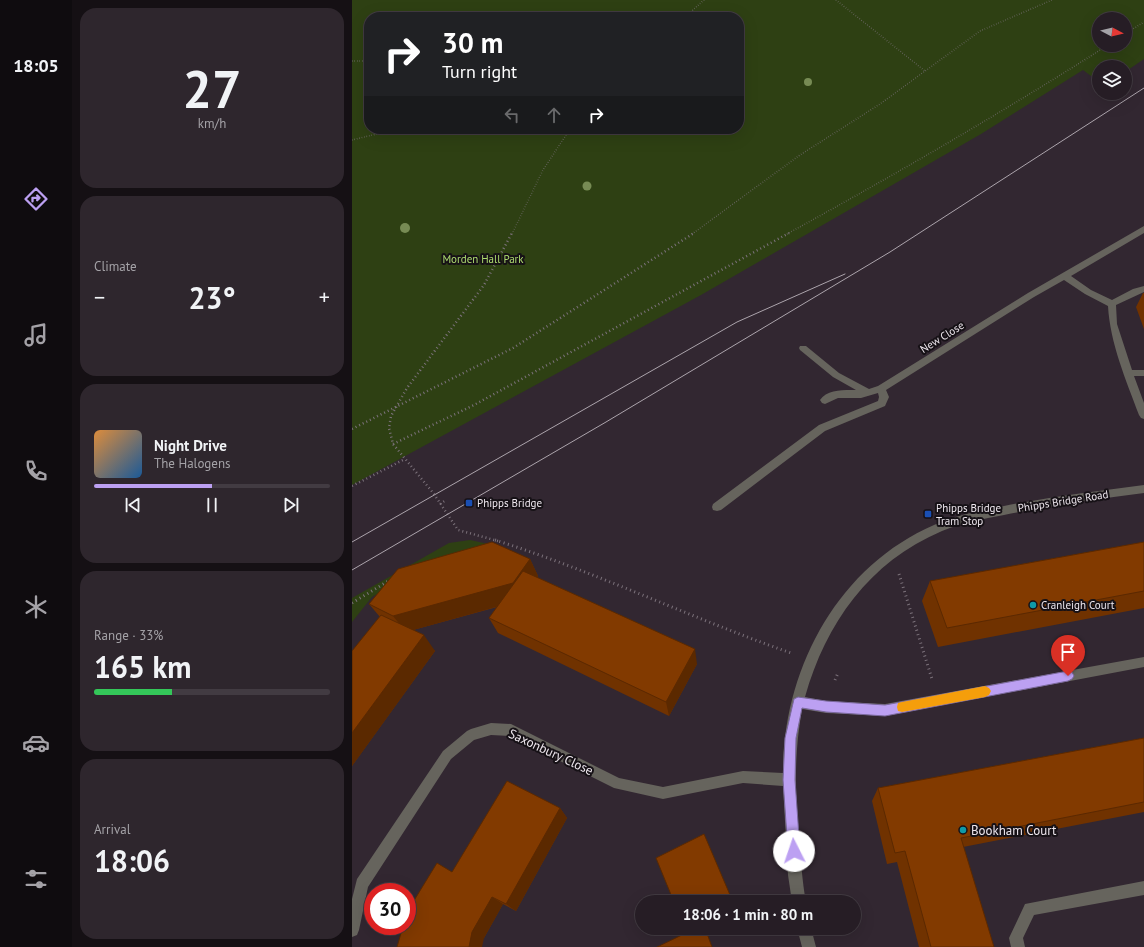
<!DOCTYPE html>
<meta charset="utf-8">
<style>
body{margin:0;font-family:"PT Sans",sans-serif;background:#2e262d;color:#f1f3f6;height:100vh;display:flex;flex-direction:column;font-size:15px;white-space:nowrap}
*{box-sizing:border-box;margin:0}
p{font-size:13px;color:#a4a2a7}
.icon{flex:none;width:22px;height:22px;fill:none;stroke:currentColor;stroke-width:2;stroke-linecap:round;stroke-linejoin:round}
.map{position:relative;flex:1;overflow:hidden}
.panel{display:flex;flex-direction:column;gap:8px;padding:8px;background:#151014;width:280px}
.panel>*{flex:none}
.hud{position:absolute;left:12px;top:12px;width:380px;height:122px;border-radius:16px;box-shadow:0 4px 16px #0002,0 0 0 1px #423b42;background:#202124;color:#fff;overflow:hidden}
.needle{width:26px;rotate:97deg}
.controls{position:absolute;left:740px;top:12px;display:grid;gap:8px}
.controls a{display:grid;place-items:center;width:40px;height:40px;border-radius:50%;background:#261d25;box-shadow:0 4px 16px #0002,0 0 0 1px #423b42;font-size:20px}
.speed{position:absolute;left:12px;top:883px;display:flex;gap:8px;font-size:20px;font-weight:700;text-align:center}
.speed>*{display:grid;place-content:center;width:52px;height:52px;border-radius:50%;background:#261d25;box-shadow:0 4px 16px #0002,0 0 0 1px #423b42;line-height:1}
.speed .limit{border:6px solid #d22;background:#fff;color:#111}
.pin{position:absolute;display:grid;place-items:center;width:34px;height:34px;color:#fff;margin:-41px -17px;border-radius:50% 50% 50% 0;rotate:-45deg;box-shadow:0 0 4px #0007}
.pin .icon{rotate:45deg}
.me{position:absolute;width:44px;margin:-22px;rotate:356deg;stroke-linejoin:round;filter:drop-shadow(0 0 3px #0008)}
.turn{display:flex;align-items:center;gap:14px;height:84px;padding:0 12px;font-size:18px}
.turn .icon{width:52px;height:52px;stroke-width:2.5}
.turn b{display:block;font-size:28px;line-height:34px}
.lanes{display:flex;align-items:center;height:38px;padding:0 12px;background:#0003;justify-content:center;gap:20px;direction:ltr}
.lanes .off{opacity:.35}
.big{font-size:30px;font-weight:800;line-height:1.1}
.panel .widget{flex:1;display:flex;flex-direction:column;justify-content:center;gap:6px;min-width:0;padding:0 14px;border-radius:16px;background:#2e262d}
.panel .dial{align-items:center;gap:0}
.dial b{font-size:52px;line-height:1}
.song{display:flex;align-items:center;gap:12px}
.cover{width:48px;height:48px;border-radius:6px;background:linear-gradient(135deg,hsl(30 70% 55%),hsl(210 70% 35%))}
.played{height:4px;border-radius:2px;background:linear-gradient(90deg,#bca0f2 50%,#423b42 50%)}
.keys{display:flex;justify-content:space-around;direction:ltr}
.heat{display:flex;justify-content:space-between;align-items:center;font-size:22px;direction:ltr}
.charge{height:6px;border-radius:3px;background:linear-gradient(90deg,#34c759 33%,#423b42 0)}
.trip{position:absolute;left:283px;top:895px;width:226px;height:40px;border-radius:20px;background:#261d25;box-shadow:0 4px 16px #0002,0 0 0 1px #423b42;font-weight:800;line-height:40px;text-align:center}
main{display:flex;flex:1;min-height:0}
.dock{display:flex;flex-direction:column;width:72px;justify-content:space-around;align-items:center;background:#0f0c0f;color:#a4a2a7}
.dock .icon{width:28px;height:28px}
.dock .selected{color:#bca0f2}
.dock b{font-size:18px;color:#f1f3f6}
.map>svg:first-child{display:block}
</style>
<main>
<nav class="dock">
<b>18:05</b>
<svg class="icon selected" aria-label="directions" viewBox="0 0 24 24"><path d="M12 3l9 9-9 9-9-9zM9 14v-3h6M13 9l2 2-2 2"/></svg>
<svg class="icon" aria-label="music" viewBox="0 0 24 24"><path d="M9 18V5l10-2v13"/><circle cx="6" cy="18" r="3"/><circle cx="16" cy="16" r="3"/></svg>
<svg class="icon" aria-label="phone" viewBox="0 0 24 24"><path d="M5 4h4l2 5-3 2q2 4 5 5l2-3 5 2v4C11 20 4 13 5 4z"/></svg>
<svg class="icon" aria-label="climate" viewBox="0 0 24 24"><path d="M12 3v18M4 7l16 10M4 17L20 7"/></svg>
<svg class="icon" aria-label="car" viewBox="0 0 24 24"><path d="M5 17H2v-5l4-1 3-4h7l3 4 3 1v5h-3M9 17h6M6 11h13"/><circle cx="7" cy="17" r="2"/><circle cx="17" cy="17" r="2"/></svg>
<svg class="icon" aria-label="filters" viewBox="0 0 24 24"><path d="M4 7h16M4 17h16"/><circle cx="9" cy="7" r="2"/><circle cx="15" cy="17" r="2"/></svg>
</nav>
<section class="panel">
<div class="widget dial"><b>27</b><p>km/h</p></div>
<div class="widget"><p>Climate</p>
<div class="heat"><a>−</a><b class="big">23°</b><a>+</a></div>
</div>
<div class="widget">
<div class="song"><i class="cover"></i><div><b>Night Drive</b><p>The Halogens</p></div></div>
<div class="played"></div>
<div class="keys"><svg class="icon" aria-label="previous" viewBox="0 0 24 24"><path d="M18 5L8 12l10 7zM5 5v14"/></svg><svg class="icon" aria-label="pause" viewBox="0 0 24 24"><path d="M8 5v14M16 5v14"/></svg><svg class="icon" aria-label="next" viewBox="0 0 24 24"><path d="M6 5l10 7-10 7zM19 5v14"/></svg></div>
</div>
<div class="widget"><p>Range · 33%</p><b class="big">165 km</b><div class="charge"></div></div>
<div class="widget"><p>Arrival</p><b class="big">18:06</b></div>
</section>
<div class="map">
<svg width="792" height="947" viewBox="0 0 792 947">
<rect width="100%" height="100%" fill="#322731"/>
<!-- green -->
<path fill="#2e4013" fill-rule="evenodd" d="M0,0H792V59L773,72V67H747V82L731,70L629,134L349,295L0,485ZM17,17H387V129H17ZM747,19H773V45H747Z
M118,540L150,547L53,576L20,597L0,622V598L97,543Z"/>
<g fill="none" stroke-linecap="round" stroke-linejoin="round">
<!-- path-far2 -->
<path stroke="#7c727b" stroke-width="1.5" stroke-dasharray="0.5 2" stroke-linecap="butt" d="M484,0L573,71
M333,17L352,0
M773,34L792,22
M0,61H17
M0,140L45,129
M160,234L191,170L218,129
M340,234L448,155L528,104L628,31L700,0
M435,234C544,174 651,112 756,45"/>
<!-- path-far1 -->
<path stroke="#7c727b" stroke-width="2.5" stroke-dasharray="1 3" stroke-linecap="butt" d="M0,429L161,348L342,233
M41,444L122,405L437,233
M0,486L53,459
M88,504L94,500
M146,541L106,530L82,494L41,444L37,428L39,416L55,388L132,285L160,233"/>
<!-- path -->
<path stroke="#7c727b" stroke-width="3" stroke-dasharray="1 3.5" stroke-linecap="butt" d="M143,540C244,572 339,618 439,653
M547,574L580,679
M0,603L38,580
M483,680L486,673"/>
<!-- minor -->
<path fill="#66645d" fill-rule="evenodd" d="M792,226V233L719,276L739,290L760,300L781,289L792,286V292L764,305L765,324L780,370H792V376H782L792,403V419L789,418L787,415C774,380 758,343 756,306L733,294L712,280L682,297L534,390L537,397L533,406L473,431L369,510L365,511L361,510L360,507L361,504L467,425L526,401L527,397L526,393L509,398H486L473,404L470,403L468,400C475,389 493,390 504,390L481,377L448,350L447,348L448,346H454L487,373L517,389L526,386L676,293Z
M792,485V493C745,499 698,506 652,515C631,519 609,523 590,531C517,562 474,623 453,697L474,701L533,704L792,657V667L533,716L474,713L450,709C442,755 443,791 447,838C449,859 450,881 454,902H440L436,875L431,786L391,783L311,799L262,788L158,736L139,735L122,740L99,759L16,887L7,930L5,935L0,937V899L5,879L91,751L115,731L119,729L139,723L159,724L267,778L311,787L391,771L431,773C431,670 485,567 582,525C604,515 628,511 652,506C698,497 745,491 792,485Z
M792,881V895L682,915L671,938L673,947H659L657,938L673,904Z
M445,928H459L464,947H450Z"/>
<!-- tram -->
<path stroke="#aca4ac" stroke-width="1" d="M0,542L385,322L493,274
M0,570L254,422L538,252L792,88"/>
</g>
<!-- trees -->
<g fill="#778b54">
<circle cx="456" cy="82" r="4"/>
<circle cx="235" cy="186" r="4.5"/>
<circle cx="53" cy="228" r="5"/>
</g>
<!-- wall -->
<path fill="#703200" d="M791,293H792V329L784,307Z
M792,542V608L586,647L570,601L578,581Z
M178,559L186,576L185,577L345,664L317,716L146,633L137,618L145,607L61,630L83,651L0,766V651L28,617L17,604Z
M792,738V812L611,847L642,947H567L545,862L535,864L520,801L526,788Z
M208,808L215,818L164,911L151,904L132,938L100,872Z"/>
<!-- shaded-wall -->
<path fill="#5b2900" d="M178,559L186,576L169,600L54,632L41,616Z
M72,635L83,651L0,766V733Z
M343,649L345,664L317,716L314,702Z
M208,808L215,818L164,911L154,904Z
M140,897L151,904L132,938L130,947H117L120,932Z"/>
<!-- building -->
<path fill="#823a00" stroke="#5b2900" d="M140,542L178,559L161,583L41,616L17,604L46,569Z
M792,542V591L595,628L578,581Z
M171,571L343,649L314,702L137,618Z
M29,615L72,635L0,733V651Z
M792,738V802L609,838L642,947H579L553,851L543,853L526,788Z
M155,781L208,808L154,904L140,897L120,932L117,947H45L51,926H55V912L85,863L100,872Z
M352,834L381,902H322L304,858Z
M332,928H353L360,947H305L334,933Z"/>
<!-- route -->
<path fill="#bca0f2" stroke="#7a689d" d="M716,671L720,672L722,676L720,679L716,681L533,716L474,712L450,708L444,738L443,780L448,851L446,855L442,857L438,855L436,851L431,780L433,738L442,699L446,697L474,701L533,705Z"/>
<!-- slow -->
<path fill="#f59e0b" d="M633,686L637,688L639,691L637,695L633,697L550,712L546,711L545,707L546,703L550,702Z"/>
<!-- markers -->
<g fill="#1a4fb4" stroke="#161116" stroke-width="1.5">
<rect x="113" y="499" width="8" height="8" rx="2"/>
<rect x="572" y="510" width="8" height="8" rx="2"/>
</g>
<g fill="#0f9aa8" stroke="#161116" stroke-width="1.5">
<circle cx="681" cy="605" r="4"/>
<circle cx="611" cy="830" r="4"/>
</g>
<g text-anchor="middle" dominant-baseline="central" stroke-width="4" stroke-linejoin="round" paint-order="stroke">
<!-- park labels -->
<g font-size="11" fill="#afdd71" stroke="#161116">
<text x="131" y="259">Morden Hall Park</text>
</g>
<!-- street labels -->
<g font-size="11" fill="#eee7ee" stroke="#161116">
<text transform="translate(590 337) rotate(-32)">New Close</text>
<text transform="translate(711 501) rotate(-9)">Phipps Bridge Road</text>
</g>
<!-- poi labels -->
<g font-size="11" fill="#eee7ee" stroke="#161116" text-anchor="start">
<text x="125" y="503">Phipps Bridge</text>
<text x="584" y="508">Phipps Bridge<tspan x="584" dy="13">Tram Stop</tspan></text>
<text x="689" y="605">Cranleigh Court</text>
</g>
<!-- near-street labels -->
<g font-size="13" fill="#eee7ee" stroke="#161116">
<text transform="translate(199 752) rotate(25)">Saxonbury Close</text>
</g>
<!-- near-poi labels -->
<g font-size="13" fill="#eee7ee" stroke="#161116" text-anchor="start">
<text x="619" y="830">Bookham Court</text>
</g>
</g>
</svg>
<div class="controls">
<a><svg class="needle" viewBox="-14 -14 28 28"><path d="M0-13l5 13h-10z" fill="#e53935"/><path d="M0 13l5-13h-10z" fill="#a4a2a7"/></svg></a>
<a><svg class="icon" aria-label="layers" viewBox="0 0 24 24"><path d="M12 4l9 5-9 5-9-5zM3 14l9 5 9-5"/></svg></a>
</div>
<div class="speed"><div class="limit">30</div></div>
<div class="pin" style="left:716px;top:676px;background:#d93025"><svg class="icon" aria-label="arrive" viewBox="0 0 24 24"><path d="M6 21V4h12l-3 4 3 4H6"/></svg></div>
<svg class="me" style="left:442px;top:851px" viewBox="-20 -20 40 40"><circle r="19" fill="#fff"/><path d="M0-13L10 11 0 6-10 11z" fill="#bca0f2"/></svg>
<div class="trip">18:06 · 1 min · 80 m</div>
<div class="hud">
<div class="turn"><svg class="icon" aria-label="right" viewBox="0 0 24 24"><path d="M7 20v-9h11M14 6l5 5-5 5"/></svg><div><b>30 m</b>Turn right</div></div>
<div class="lanes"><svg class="icon off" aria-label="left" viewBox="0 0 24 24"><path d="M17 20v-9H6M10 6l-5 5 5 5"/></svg><svg class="icon off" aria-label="ahead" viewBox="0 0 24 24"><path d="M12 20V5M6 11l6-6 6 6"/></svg><svg class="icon" aria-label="right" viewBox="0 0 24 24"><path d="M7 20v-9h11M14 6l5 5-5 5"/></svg></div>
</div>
</div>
</main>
